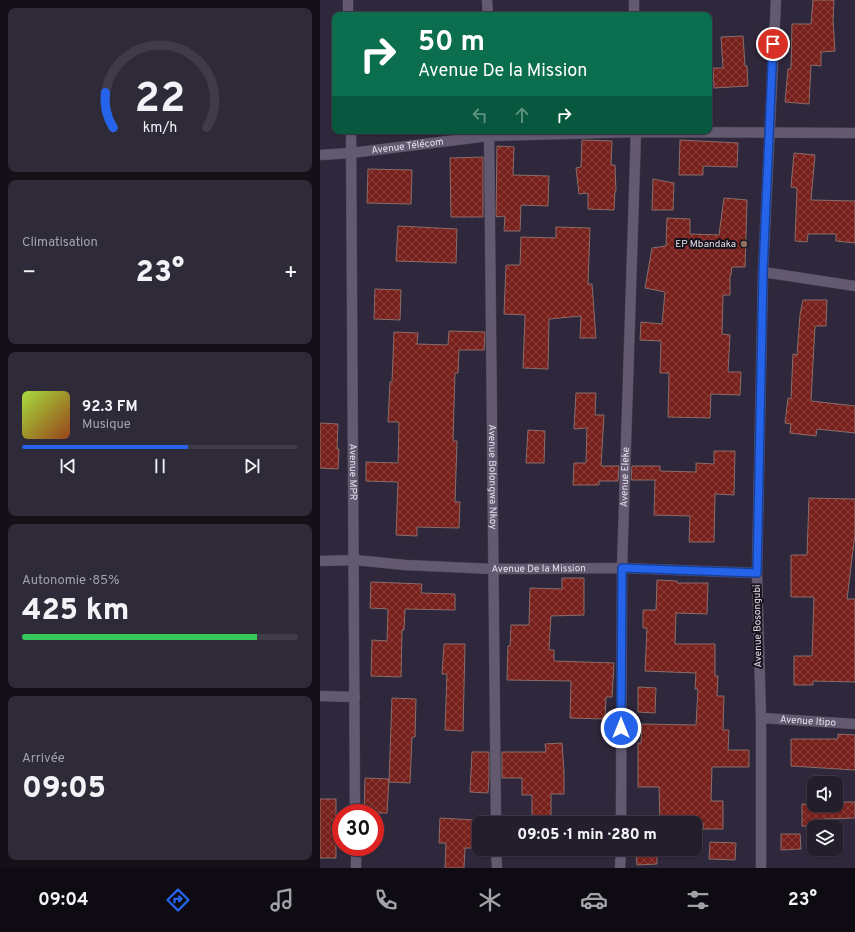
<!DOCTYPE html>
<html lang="fr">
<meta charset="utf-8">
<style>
body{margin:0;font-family:Overpass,sans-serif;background:#2f2a38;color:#f1f3f6;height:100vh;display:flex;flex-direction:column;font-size:15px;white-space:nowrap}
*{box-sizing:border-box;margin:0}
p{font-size:13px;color:#a3a2a9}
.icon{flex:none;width:22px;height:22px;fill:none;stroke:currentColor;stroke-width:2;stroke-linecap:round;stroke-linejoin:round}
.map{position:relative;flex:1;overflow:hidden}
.details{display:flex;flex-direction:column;gap:8px;padding:8px;background:#131018;width:320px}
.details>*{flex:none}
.hud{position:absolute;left:12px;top:12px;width:380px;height:122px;border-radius:8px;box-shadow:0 1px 3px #0004,0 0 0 1px #403b48;background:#0b6e4f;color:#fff;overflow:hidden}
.tools{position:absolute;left:487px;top:776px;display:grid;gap:8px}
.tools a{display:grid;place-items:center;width:36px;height:36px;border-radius:8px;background:#231d2c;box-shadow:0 1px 3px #0004,0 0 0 1px #403b48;font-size:20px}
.speed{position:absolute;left:12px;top:804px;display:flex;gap:8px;font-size:20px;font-weight:700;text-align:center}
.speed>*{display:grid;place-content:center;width:52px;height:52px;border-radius:50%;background:#231d2c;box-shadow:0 1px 3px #0004,0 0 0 1px #403b48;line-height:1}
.speed .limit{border:6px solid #d22;background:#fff;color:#111}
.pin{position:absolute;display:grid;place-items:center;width:34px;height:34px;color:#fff;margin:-17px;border:2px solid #fff;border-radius:50%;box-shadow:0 1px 4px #0007}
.me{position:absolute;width:44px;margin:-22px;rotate:0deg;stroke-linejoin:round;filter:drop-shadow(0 0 3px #0008)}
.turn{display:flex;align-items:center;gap:14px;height:84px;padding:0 20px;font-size:18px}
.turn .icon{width:52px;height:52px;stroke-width:2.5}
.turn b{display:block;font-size:28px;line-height:34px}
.lanes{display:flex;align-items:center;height:38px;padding:0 20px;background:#0003;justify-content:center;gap:20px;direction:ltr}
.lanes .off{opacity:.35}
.big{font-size:30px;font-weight:800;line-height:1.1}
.details .widget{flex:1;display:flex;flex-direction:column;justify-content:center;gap:6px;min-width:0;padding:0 14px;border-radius:8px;background:#2f2a38}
.details .dial{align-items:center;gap:0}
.dial svg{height:104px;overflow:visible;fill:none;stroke:#403b48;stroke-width:7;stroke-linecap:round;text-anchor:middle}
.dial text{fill:#f1f3f6;stroke:none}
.song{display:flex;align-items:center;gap:12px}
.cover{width:48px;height:48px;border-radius:6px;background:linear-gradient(135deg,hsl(80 70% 55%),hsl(20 70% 35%))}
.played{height:4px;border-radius:2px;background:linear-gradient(90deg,#2563eb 60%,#403b48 60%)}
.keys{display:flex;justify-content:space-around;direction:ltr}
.heat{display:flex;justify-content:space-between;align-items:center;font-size:22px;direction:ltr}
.charge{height:6px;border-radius:3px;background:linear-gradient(90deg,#34c759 85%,#403b48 0)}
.trip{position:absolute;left:152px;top:816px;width:230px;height:40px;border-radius:8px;background:#231d2c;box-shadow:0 1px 3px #0004,0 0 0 1px #403b48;font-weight:800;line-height:40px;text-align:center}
.menu{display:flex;height:64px;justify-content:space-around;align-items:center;background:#0e0c12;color:#a3a2a9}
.menu .icon{width:28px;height:28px}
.menu .selected{color:#2563eb}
.menu b{font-size:18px;color:#f1f3f6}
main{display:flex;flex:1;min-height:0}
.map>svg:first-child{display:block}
</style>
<main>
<section class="details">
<div class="widget dial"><svg viewBox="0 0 100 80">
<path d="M14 69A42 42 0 1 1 86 69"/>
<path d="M14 69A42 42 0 0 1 8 42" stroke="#2563eb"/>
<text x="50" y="56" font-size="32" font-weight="700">22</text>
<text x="50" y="72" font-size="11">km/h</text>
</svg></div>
<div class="widget"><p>Climatisation</p>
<div class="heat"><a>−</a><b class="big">23°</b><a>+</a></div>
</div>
<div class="widget">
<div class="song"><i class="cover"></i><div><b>92.3 FM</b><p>Musique</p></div></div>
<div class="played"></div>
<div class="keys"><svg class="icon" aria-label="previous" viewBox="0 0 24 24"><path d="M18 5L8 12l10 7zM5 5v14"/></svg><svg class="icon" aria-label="pause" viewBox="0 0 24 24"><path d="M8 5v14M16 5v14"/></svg><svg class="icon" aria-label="next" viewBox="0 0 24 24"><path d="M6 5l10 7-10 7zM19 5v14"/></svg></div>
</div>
<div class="widget"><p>Autonomie · 85%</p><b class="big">425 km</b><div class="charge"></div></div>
<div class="widget"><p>Arrivée</p><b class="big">09:05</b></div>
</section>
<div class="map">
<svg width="535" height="868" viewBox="0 0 535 868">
<defs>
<pattern id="building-cross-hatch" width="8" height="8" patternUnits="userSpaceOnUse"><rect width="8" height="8" fill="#77201c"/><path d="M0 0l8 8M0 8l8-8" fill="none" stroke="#8a403d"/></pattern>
</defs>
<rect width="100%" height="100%" fill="#2f273b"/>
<!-- building -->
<path fill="url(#building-cross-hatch)" stroke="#8a6d69" d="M493,0H514L513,20L515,51L501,52V66L491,65L489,104L465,102L468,69H471L472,24H491Z
M423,36L425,66H427L428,86L394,88L393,68H403L401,37Z
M262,140L292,141L291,165H295L296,191H295L294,210L268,209V193L259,194L256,168L261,167Z
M360,140L418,143L417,167L383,166V175H359Z
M177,146L194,147L193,175L229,176L228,206L201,205L200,231H184L185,216L176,217Z
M474,153L495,155L491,200L535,201V243L516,241V234H488L487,242L475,241L477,188L471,187Z
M163,157V217H131L130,158Z
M48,169L92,170L91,204L47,203Z
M333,179L354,183L353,210H332Z
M404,198L427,200L425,267H412L411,275H410V295H403L402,334L410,335L408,372H421L420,395L391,394L390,418L348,417L349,373H340L341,341L320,340L321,322L342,324L345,292L325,288L332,248L346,246L347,218L370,219V234L399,235Z
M78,226L137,229L136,263L76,261Z
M236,227L270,228L268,284H272L276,338H260L261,316L229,319L228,369L203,368L205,315L184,314L186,265H200L201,237L236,238Z
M55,289L81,290L80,320L54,319Z
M483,300H507L506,326H495L491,401L535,406V433L497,429L496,436L470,433L471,424L465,423L468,398L471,399L473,354L477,355L480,315Z
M129,331L165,332L164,350H139L138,373H135L133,441H137L135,502H140L139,528L97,527V536L76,535L78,482L46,481V462L78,463L79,422H68L70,382H72L74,332L98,333L97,344L128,345Z
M256,393H276L275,415H284L281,466H299L298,481H279V485H253L254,463H266L267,428L254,429Z
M0,423L18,424L17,449H19L18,469L0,468Z
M208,430L225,431L224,463H206Z
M394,451H415L414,495L395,494L394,542H369L370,516L334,515L335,480H311L312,466H340V471L376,472V463L394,464Z
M489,498L535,499V534L527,599H535V682L493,681V685H474V656H492L494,597H471V555H487Z
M242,578H264V615L231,616L229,650H234V661L294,663L292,697H286L285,719L250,718L251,681L187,680L188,646H190L191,625H209L210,588L242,589Z
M337,580L357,581V583H388L387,614L356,613L355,644H395V676H398L397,696H404L403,730H409L408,750H429V767H392L391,801H403V829H383V823H340L339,787H318V743H321L322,724L376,725L378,689H375L376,673L325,671L327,628H323V610H336Z
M51,582L102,584L101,593L135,594V610L85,609L84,630H82L81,677L51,676L52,640L67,641L68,609L50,608Z
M124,644H145L143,731L125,730L127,674H122Z
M318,687L336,688L335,713L318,712Z
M72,698L96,699L95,737H92L90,783L69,782Z
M518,734L535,735V770L471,766V739H518Z
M242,743L244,771V794H231V823H212V795H202V778H182V752H226L225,744Z
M152,752H169V778L168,793L150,792Z
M45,778L69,779L67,813H44Z
M0,799H16V858H0Z
M516,802H535V818L504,819V826H482V804L516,805Z
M120,818L154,820L153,848H145L144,868H125L126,843H119Z
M461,834H480L481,849L461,850Z
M390,842L416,843L415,860L389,859Z
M337,849V864L317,865L316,850Z"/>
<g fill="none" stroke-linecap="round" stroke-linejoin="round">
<defs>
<g id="minor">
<path d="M28,0V15"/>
<path d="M167,0L168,15"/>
<path d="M314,0V15"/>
<path id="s1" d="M31,131L35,813"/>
<path id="s2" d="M169,131L176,823"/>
<path id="s3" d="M0,155L31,153L169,136L316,132L535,133"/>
<path d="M443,272L535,286"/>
<path id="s4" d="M0,561L35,560L85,565L173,569L302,568L437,573"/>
<path d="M0,696L35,697"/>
<path id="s5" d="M441,718L535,724"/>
<path id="s6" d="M301,823L302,568L316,131"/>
<path d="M36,847V868"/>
<path d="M176,849L177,868"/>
<path d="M300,868L301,849"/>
<path d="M441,868V718L437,573L443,272L456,0"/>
</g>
</defs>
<!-- minor casing -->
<use href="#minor" stroke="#4c4556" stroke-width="11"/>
<!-- minor -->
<use href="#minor" stroke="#635a71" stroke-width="10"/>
</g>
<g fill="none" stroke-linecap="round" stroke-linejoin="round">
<defs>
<path id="route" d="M301,728L302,568L437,573L443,272L453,44"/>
</defs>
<!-- route casing -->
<use href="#route" stroke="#184099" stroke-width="10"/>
<!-- route -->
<use href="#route" stroke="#2563eb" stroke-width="7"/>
</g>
<!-- markers -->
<circle fill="#8d6e63" stroke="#15121b" stroke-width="1.5" cx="424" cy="244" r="4"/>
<g text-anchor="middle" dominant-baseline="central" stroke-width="4" stroke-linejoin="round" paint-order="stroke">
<!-- street labels -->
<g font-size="10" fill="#e4dfec" stroke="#15121b">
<text stroke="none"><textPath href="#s3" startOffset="88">Avenue Télécom</textPath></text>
<text stroke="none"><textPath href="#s1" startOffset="341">Avenue MPR</textPath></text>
<text stroke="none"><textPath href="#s2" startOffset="346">Avenue Bolongwa Nkoy</textPath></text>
<text stroke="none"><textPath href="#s6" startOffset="346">Avenue Eleke</textPath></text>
<text stroke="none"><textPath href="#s4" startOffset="219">Avenue De la Mission</textPath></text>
<text transform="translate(438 626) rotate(-91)">Avenue Bosongubi</text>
<text stroke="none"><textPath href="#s5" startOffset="47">Avenue Itipo</textPath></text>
</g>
<!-- poi labels -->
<g font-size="10" fill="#e4dfec" stroke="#15121b" text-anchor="end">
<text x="416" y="244">EP Mbandaka</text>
</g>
</g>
</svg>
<div class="tools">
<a><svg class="icon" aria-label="sound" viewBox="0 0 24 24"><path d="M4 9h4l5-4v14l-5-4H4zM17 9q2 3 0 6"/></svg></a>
<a><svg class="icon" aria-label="layers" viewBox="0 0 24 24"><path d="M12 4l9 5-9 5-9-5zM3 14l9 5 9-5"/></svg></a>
</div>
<div class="speed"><div class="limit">30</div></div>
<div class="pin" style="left:453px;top:44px;background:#d93025"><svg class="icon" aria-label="arrive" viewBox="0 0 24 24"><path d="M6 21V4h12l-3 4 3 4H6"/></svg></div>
<svg class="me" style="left:301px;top:728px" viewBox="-20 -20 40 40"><circle r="17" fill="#2563eb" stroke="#fff" stroke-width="3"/><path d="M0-11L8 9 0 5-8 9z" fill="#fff"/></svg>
<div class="trip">09:05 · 1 min · 280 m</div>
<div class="hud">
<div class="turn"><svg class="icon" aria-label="right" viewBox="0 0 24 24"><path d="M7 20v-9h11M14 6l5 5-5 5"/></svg><div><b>50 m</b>Avenue De la Mission</div></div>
<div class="lanes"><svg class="icon off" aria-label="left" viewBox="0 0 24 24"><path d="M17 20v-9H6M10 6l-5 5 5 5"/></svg><svg class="icon off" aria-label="ahead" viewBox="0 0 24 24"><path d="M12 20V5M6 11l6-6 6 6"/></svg><svg class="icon" aria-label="right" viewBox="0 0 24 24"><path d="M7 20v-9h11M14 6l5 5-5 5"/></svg></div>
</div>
</div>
</main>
<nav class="menu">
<b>09:04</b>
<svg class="icon selected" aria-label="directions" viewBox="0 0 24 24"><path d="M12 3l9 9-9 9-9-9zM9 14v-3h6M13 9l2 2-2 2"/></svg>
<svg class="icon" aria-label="music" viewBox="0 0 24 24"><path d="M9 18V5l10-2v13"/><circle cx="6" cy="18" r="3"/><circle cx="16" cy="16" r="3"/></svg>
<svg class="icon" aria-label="phone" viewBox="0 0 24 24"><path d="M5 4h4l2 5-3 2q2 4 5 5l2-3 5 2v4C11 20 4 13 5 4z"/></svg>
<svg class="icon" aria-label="climate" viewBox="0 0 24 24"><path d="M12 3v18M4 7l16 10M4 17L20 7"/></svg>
<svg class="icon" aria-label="car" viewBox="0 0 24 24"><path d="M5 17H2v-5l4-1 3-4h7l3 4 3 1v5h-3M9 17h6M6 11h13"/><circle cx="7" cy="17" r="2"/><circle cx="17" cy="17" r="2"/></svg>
<svg class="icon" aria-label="filters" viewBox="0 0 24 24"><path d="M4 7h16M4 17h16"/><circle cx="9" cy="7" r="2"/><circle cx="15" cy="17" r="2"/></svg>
<b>23°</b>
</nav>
